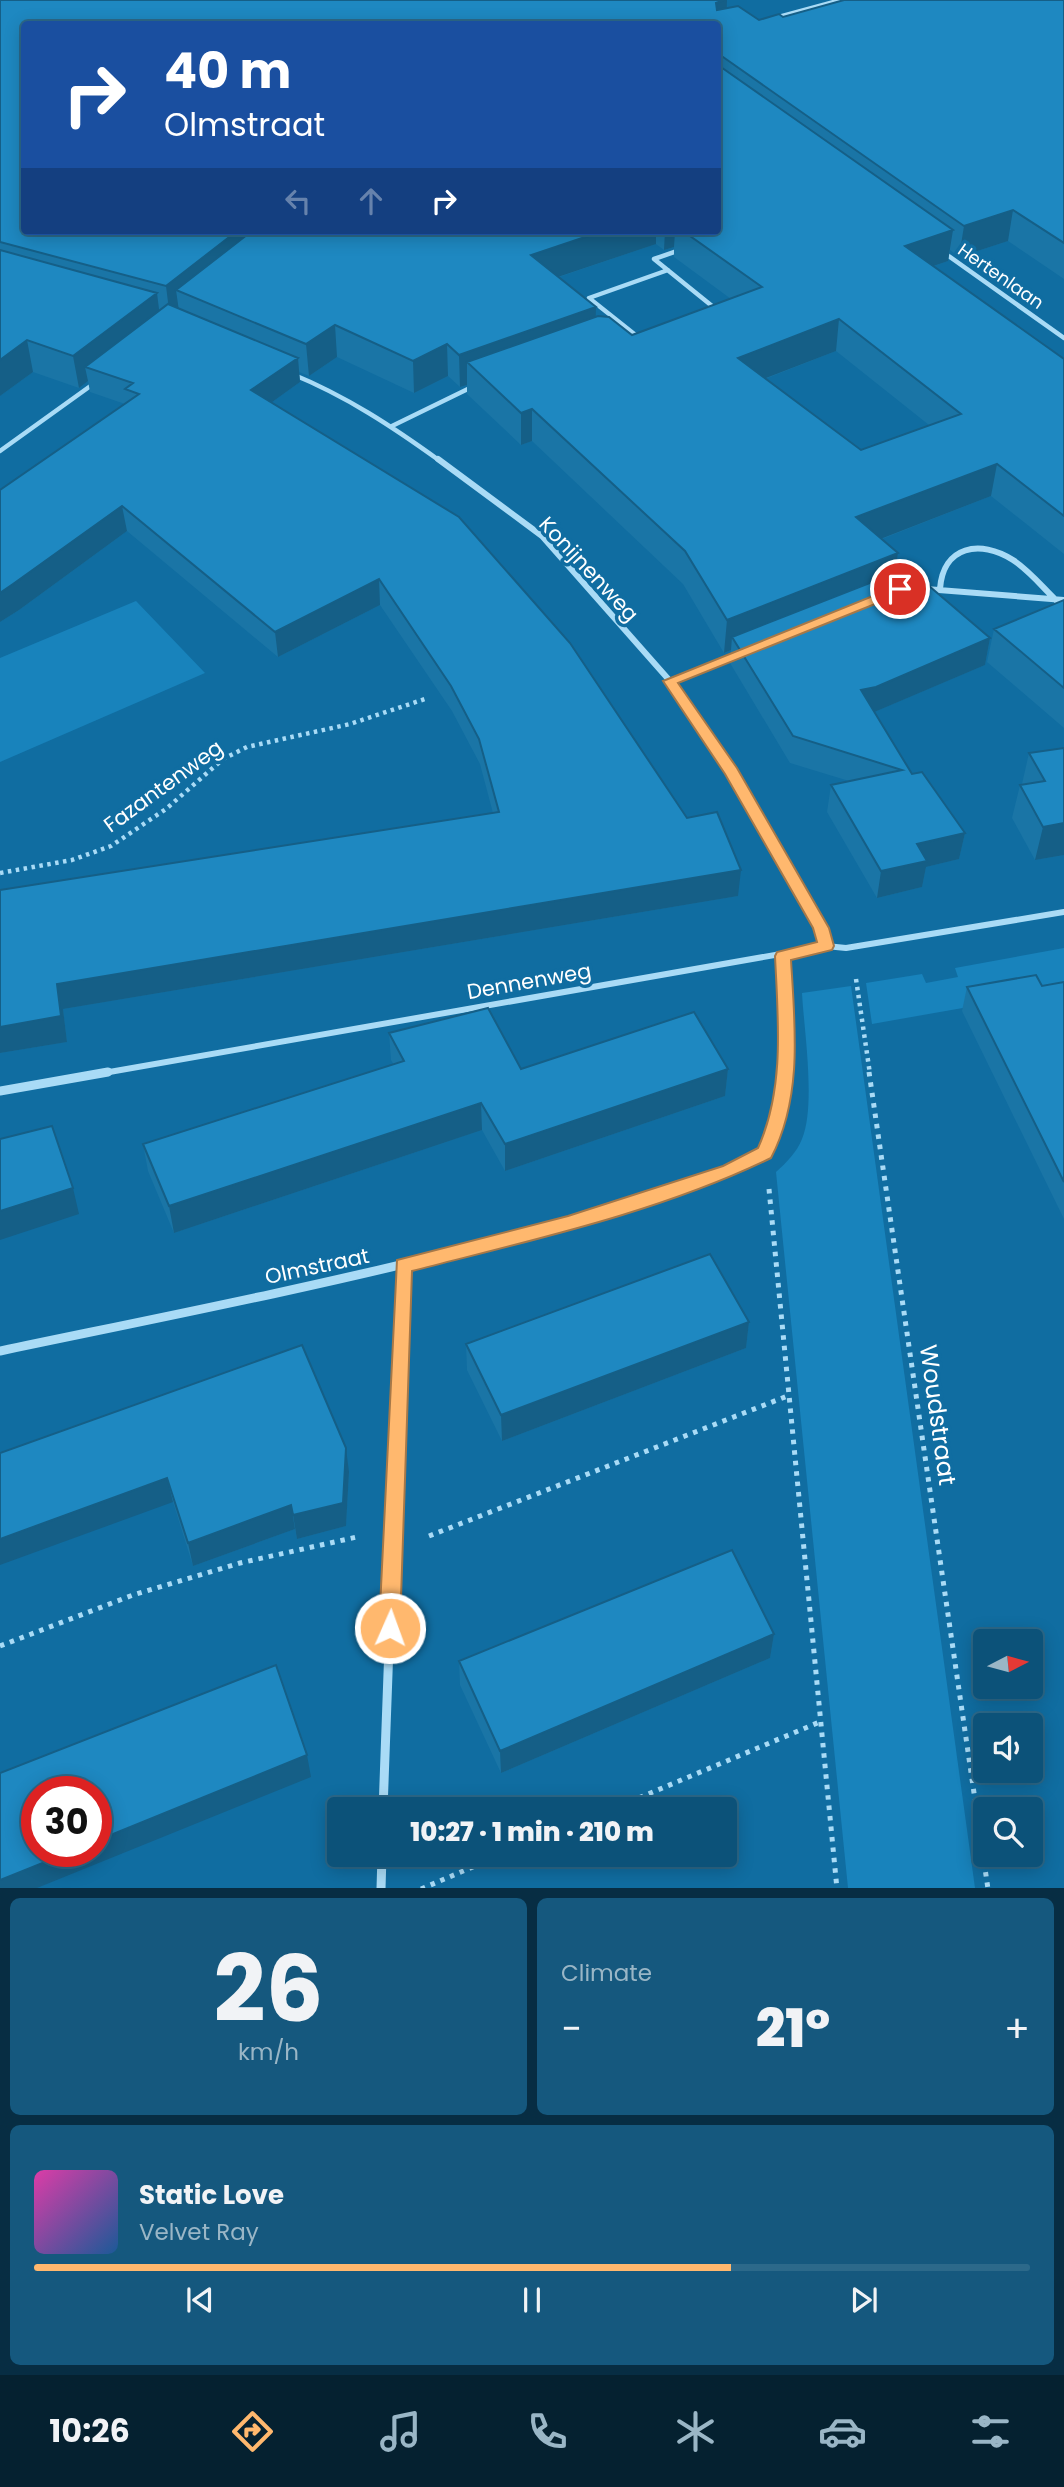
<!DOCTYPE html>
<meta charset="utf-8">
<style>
body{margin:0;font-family:Poppins,sans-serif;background:#15587e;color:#f1f3f6;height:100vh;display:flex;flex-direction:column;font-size:26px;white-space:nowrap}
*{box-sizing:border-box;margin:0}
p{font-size:23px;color:#9ab6c6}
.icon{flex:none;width:38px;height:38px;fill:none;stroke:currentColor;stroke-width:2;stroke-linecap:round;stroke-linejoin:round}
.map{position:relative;height:1888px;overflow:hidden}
.sheet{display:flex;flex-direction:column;gap:10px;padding:10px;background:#072d43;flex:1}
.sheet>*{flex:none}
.guide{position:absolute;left:21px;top:21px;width:700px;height:214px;border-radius:7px;box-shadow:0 4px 18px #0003,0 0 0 2px #2c698a;background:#1a4fa0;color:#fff;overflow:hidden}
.needle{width:46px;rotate:84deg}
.tools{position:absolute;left:973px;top:1629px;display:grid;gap:14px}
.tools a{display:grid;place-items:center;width:70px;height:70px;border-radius:7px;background:#0c5279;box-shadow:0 4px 18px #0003,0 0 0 2px #2c698a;font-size:35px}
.speed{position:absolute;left:21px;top:1776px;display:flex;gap:14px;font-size:35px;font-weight:700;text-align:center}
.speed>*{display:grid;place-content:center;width:91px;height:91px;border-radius:50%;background:#0c5279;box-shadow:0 4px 18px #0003,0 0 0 2px #2c698a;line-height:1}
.speed .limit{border:10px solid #d22;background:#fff;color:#111}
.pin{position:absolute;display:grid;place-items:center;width:60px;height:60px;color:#fff;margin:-30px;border:4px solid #fff;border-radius:50%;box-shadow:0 2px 7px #0007}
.me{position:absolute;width:77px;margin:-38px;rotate:2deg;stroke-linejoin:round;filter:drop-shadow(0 0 5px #0008)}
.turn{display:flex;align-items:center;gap:24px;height:147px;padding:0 28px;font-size:32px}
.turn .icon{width:91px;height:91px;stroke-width:2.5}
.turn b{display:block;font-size:49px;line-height:60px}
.lanes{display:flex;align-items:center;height:66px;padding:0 28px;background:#0003;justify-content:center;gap:35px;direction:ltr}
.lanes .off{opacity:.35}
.big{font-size:52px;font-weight:800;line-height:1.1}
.sheet .card{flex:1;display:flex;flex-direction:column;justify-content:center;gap:10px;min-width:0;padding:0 24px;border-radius:10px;background:#15587e}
.sheet .dial{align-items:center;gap:0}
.dial b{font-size:91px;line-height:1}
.song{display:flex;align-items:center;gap:21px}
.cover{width:84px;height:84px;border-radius:10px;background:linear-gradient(135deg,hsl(320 70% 55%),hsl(210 70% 35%))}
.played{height:7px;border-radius:4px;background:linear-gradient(90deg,#ffb86e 70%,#2c698a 70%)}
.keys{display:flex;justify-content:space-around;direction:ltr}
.heat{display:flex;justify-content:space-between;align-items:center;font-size:38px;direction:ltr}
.sheet .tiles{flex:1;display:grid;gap:10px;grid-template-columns:1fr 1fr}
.card:last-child{grid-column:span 2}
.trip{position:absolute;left:327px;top:1797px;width:410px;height:70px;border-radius:7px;background:#0c5279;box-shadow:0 4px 18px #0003,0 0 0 2px #2c698a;font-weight:800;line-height:70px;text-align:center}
.tabs{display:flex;height:112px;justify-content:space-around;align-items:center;background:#052130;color:#9ab6c6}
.tabs .icon{width:49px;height:49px}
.tabs .active{color:#ffb86e}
.tabs b{font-size:32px;color:#f1f3f6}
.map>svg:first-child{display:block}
</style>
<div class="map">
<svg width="1064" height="1889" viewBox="0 0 1064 1889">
<rect width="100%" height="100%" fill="#106da1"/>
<!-- green -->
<path fill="#1883bc" d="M136,601L205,673L0,762V658Z
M1064,948V990L872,1024L866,983L922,974L926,983L958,977L955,968Z
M851,986L975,1888H848L776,1172C786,1163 797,1152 802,1139C816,1106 804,1030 802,993Z"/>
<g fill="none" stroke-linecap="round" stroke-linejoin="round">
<!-- path-far1 -->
<path stroke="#a9dbf6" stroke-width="4.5" stroke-dasharray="3.5 4.5" stroke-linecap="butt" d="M0,873L72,860L111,846L166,809L223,759L247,747L350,724L425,699
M856,979L870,1074"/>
<!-- path -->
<path stroke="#a9dbf6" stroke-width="5" stroke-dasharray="4.5 6" stroke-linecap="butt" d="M869,1072L988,1889
M769,1189L837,1889
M429,1536L790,1395
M0,1646L133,1595L240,1563L357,1537
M610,1810L822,1721
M421,1889L501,1855"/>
<!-- minor-far2 -->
<path stroke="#a9dbf6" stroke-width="4.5" d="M775,18L841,0
M683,249L654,259L717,310
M943,252L1064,338
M638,337L589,298L668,270
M292,374C346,396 393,427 440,461
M392,426L474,386
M0,451L96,382"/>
<!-- minor-far1 -->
<path stroke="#a9dbf6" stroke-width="6" d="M438,459L542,536L670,681L731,772L821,928L826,946
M926,589L1064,600
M940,589C943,546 980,539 1013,560C1030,571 1043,588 1058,602
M670,681L738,654
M783,956L784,1074
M98,1074L826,946L846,948L1064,912"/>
<!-- minor -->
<path stroke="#a9dbf6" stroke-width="9" d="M0,1091L108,1072
M0,1351C153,1319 306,1289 457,1251C562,1225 666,1198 765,1153L780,1105L784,1072
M383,1810L403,1265
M381,1889L382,1855"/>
</g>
<!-- wall -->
<path fill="#1a75a6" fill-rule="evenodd" d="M0,0L727,8L759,20L783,17L1064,0V279L1008,241L959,257L950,250L948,261L934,266L1064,359V554L991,496L882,539L898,553L895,573L990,638L985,665L874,712L912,774L965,833L959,859L926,867L922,887L877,898L827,812L831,785L849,781L790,763L730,663L731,650L724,653L683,584L532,441L521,445L467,394V385L460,387L448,376L414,393L337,357L309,376L299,372L300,382L272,402L738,896L63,1009L67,1042L0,1053V890L493,813L480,764L452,711L380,605L278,657L127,531L19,610L0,622V490L125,404L90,392L88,381L79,388L33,372L0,396ZM718,24V231H24ZM656,244L664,250L674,247V257L731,299L632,335L596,317L559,277ZM836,351L929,425L861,450L765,379Z
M1064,600V728L987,662L994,629Z
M1064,748V855L1035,860L1012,818L1020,785L1022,784L1029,753Z
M1064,982V1219L962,1011L967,987L1042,986Z
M389,1033L521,1069H728L725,1096L505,1171L482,1130L174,1233L148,1171L143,1144L394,1065L391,1060Z
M749,1322L746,1348L502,1441L467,1370L466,1344Z
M0,1453L349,1472L346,1526L297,1539L295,1529L193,1566L173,1502Z
M774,1634L770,1658L501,1773L460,1685L459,1661Z"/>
<!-- shaded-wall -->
<path fill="#155f87" d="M724,0H727L726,28L718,31L716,3Z
M723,57L721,87H718V58Z
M1013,210L1008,241L959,257L964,226Z
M953,230L948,261L901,277L905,246Z
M237,231H280L176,290L179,311L170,318L166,286Z
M603,231H656V244L531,286V255Z
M665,231H675L674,247L664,250Z
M157,293L161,325L85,367L88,381L79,388L73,356Z
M596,307L595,338L467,362V385L460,387L459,355Z
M839,319L836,351L735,390L738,358Z
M335,325L337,357L309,376L306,344Z
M27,340L33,372L0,396V360Z
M447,344L448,376L414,393L413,361Z
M298,358L300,382L254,415L251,390Z
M532,409V441L521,445V413Z
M997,464L991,496L852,550L856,517Z
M122,506L127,531L19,610L0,622V593Z
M898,553L893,586L732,637L731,650L724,653L727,620Z
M379,579L380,605L278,657L275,632Z
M990,638L985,665L872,713L861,690Z
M1064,823V855L1035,860L1043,827Z
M965,833L959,859L926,867L922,887L877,898L881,871L917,844Z
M741,870L738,896L63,1009L67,1042L0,1053V1027L57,984Z
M728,1069L725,1096L505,1171V1144Z
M481,1103L482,1130L174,1233L169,1206Z
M73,1188L79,1214L0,1240V1211Z
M749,1322L746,1348L502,1441L501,1415Z
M346,1448L349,1472L346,1526L297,1539L293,1515Z
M167,1478L173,1502L0,1565V1539Z
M291,1505L295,1529L193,1566L188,1543Z
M774,1634L770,1658L501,1773L500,1751Z
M307,1755L311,1777L37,1888H0V1880L70,1852H96V1841Z"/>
<!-- building -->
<path fill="#1e88c1" stroke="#155f87" stroke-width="2" fill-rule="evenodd" d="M0,0H724L716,3L717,10L738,6L759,20L779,14L783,17L844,0H1064V243L1013,210L964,226L723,57L718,58V24H24V231H237L166,286L0,242Z
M718,65L953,230L905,246L1064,359V516L997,464L856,517L898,553L727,620L685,551L532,409L521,413L467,362L598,316L609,317L632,335L762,287L683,231H718V211L719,210L722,206L719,201L718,202ZM839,319L961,414L861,450L738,358Z
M252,231H603L531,255L596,307L459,355L447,344L413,361L335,325L306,344L176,290Z
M0,250L157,293L73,356L27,340L0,360Z
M168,304L298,358L251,390L459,517L570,643L687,818L717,812L741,870L57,984L61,1016L0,1027V890L499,812L479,739L451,686L379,579L275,632L122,506L13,584L0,593V490L139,394L125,389L133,383L85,367Z
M908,568L990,638L876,687L861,690L912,774L922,772L965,833L917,844L927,861L881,871L831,785L902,770L793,736L732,637Z
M1064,600V688L994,629Z
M1064,748V823L1043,827L1020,785L1045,781L1029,753Z
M1036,975L1042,986L1064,982V1182L967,987Z
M488,1008L521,1069L694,1012L728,1069L505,1144L481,1103L169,1206L143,1144L404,1061L389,1033Z
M52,1126L73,1188L0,1211V1139Z
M710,1254L749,1322L501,1415L466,1344Z
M302,1345L346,1448L343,1503L293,1515L291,1505L188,1543L167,1478L0,1539V1453Z
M732,1550L774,1634L500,1751L459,1661Z
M276,1665L307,1755L96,1841V1792H37V1852H70L0,1880V1773Z"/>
<!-- route -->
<path fill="#ffb86e" stroke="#a67848" stroke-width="2" d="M900,585L905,586V592L678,683L737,768L829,928L834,946L832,950L791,960C795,1026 803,1097 771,1158C660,1212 532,1240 412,1271L400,1628L397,1635L390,1638L382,1635L379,1628L397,1260L568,1216L723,1166L758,1148C785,1088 778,1020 775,956L777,952L817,942L813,928L725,774L663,681Z"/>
<g text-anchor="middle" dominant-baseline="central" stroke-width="7" stroke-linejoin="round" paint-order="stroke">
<!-- far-street labels -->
<g font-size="18" fill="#fff" stroke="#106da1">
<text transform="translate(1001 276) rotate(35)">Hertenlaan</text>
</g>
<!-- street labels -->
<g font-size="21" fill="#fff" stroke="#106da1">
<text transform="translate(589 569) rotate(47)">Konijnenweg</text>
<text transform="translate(163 786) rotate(-36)">Fazantenweg</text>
<text transform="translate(529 981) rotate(-10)">Dennenweg</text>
<text transform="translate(317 1266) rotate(-12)">Olmstraat</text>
</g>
<!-- near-street labels -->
<g font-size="24" fill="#fff" stroke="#106da1">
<text transform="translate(938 1415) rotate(82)">Woudstraat</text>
</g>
</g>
</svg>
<div class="tools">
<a><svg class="needle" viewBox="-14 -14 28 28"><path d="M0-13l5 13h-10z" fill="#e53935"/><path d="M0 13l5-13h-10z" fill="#9ab6c6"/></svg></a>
<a><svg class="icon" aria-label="sound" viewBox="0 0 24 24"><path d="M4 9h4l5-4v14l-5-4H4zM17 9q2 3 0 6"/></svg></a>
<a><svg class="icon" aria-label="search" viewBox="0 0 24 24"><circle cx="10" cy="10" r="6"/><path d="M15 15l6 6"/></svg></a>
</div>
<div class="speed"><div class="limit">30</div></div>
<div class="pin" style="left:900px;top:589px;background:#d93025"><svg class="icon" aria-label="arrive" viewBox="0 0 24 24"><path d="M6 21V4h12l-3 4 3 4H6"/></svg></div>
<svg class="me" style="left:390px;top:1628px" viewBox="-20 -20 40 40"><circle r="17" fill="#ffb86e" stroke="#fff" stroke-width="3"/><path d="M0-11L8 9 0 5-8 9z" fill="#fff"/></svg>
<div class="trip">10:27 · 1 min · 210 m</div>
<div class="guide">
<div class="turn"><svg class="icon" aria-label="right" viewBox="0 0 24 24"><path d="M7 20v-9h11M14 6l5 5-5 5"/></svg><div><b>40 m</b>Olmstraat</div></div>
<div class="lanes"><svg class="icon off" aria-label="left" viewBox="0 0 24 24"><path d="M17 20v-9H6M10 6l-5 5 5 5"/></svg><svg class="icon off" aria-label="ahead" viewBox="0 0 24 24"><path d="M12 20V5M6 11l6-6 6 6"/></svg><svg class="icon" aria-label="right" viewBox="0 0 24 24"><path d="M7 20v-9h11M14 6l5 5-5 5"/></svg></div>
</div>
</div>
<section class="sheet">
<div class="tiles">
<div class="card dial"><b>26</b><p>km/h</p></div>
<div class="card"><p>Climate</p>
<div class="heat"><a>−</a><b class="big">21°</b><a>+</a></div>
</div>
<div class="card">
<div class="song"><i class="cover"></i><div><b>Static Love</b><p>Velvet Ray</p></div></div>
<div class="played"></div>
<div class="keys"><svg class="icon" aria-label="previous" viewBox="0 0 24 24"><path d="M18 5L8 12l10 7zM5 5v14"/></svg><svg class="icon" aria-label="pause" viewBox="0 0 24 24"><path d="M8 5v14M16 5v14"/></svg><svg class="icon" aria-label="next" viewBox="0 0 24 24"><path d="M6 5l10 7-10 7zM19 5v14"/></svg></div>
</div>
</div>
</section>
<nav class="tabs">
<b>10:26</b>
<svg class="icon active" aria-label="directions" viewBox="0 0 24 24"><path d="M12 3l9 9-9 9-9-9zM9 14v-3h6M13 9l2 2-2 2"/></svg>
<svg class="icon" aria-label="music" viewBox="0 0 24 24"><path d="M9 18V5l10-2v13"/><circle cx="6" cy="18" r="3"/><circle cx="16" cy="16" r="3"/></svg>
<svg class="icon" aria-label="phone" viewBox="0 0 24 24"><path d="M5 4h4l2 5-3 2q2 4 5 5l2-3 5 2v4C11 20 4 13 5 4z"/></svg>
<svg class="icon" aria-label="climate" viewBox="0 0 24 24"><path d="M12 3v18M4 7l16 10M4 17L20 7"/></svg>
<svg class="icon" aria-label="car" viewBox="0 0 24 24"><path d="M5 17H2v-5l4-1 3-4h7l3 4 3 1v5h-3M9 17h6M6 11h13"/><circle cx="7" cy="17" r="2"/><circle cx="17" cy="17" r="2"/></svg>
<svg class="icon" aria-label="filters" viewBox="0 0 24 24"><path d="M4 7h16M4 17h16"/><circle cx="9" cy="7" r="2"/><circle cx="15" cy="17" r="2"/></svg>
</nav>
